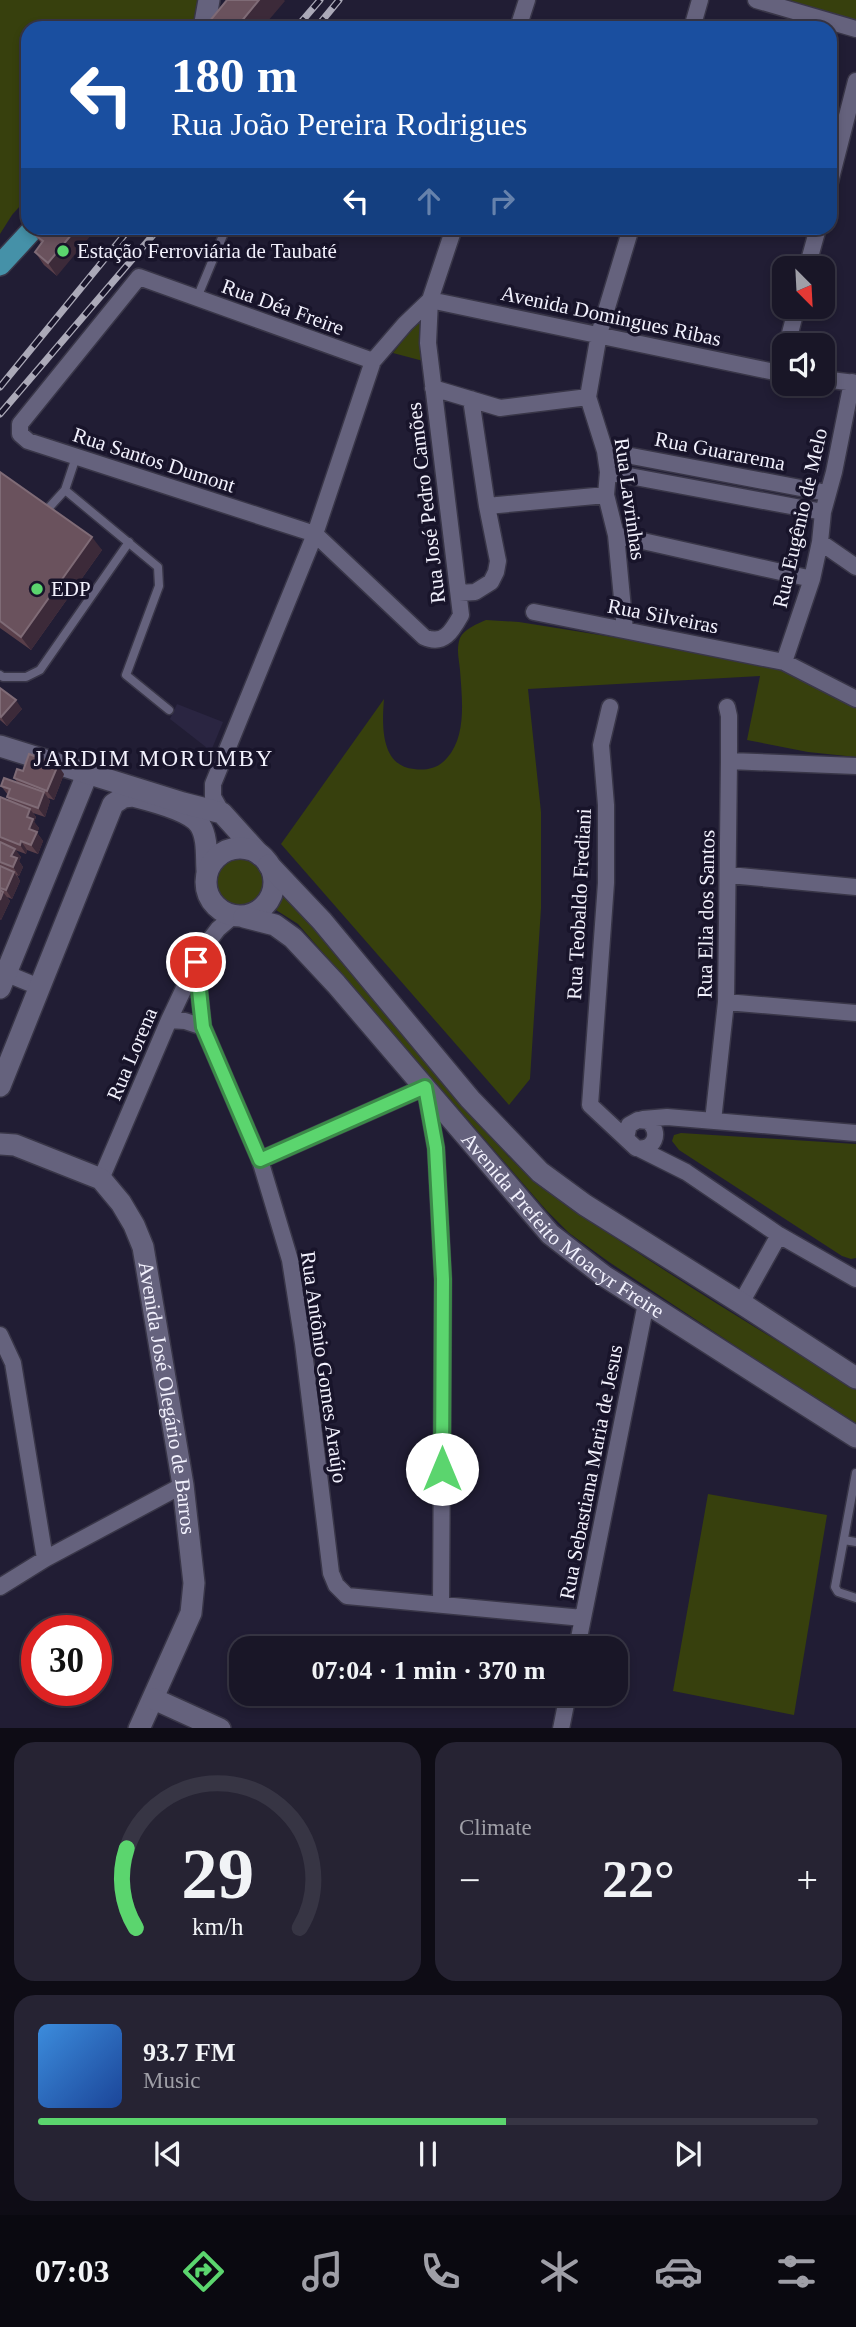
<!DOCTYPE html>
<meta charset="utf-8">
<style>
body{margin:0;font-family:"Times New Roman",serif;background:#262333;color:#f1f3f6;height:100vh;display:flex;flex-direction:column;font-size:26px;white-space:nowrap}
*{box-sizing:border-box;margin:0}
p{font-size:23px;color:#9f9fa7}
.icon{flex:none;width:38px;height:38px;fill:none;stroke:currentColor;stroke-width:2;stroke-linecap:round;stroke-linejoin:round}
.map{position:relative;height:1728px;overflow:hidden}
.sheet{display:flex;flex-direction:column;gap:14px;padding:14px;background:#0e0c15;flex:1}
.sheet>*{flex:none}
.hud{position:absolute;left:21px;top:21px;width:816px;height:214px;border-radius:21px;box-shadow:0 4px 10px #0003,0 0 0 2px #373544;background:#1a4fa0;color:#fff;overflow:hidden}
.needle{width:46px;rotate:156deg}
.fabs{position:absolute;left:772px;top:256px;display:grid;gap:14px}
.fabs a{display:grid;place-items:center;width:63px;height:63px;border-radius:14px;background:#191627;box-shadow:0 4px 10px #0003,0 0 0 2px #373544;font-size:35px}
.speed{position:absolute;left:21px;top:1615px;display:flex;gap:14px;font-size:35px;font-weight:700;text-align:center}
.speed>*{display:grid;place-content:center;width:91px;height:91px;border-radius:50%;background:#191627;box-shadow:0 4px 10px #0003,0 0 0 2px #373544;line-height:1}
.speed .limit{border:10px solid #d22;background:#fff;color:#111}
.pin{position:absolute;display:grid;place-items:center;width:60px;height:60px;color:#fff;margin:-30px;border:4px solid #fff;border-radius:50%;box-shadow:0 2px 7px #0007}
.me{position:absolute;width:77px;margin:-38px;rotate:0deg;stroke-linejoin:round;filter:drop-shadow(0 0 5px #0008)}
.turn{display:flex;align-items:center;gap:24px;height:147px;padding:0 35px;font-size:32px}
.turn .icon{width:91px;height:91px;stroke-width:2.5}
.turn b{display:block;font-size:49px;line-height:60px}
.lanes{display:flex;align-items:center;height:66px;padding:0 35px;background:#0003;justify-content:center;gap:35px;direction:ltr}
.lanes .off{opacity:.35}
.big{font-size:52px;font-weight:700;line-height:1.1}
.sheet .tile{flex:1;display:flex;flex-direction:column;justify-content:center;gap:10px;min-width:0;padding:0 24px;border-radius:21px;background:#262333}
.sheet .dial{align-items:center;gap:0}
.dial svg{height:182px;overflow:visible;fill:none;stroke:#373544;stroke-width:7;stroke-linecap:round;text-anchor:middle}
.dial text{fill:#f1f3f6;stroke:none}
.song{display:flex;align-items:center;gap:21px}
.cover{width:84px;height:84px;border-radius:10px;background:linear-gradient(135deg,hsl(210 70% 55%),hsl(220 70% 35%))}
.played{height:7px;border-radius:4px;background:linear-gradient(90deg,#5bd56e 60%,#373544 60%)}
.keys{display:flex;justify-content:space-around;direction:ltr}
.heat{display:flex;justify-content:space-between;align-items:center;font-size:38px;direction:ltr}
.sheet .tiles{flex:1;display:grid;gap:14px;grid-template-columns:1fr 1fr}
.tile:last-child{grid-column:span 2}
.trip{position:absolute;left:229px;top:1636px;width:399px;height:70px;border-radius:21px;background:#191627;box-shadow:0 4px 10px #0003,0 0 0 2px #373544;font-weight:700;line-height:70px;text-align:center}
.tabs{display:flex;height:112px;justify-content:space-around;align-items:center;background:#0a0910;color:#9f9fa7}
.tabs .icon{width:49px;height:49px}
.tabs .on{color:#5bd56e}
.tabs b{font-size:32px;color:#f1f3f6}
.map>svg:first-child{display:block}
</style>
<div class="map">
<svg width="856" height="1729" viewBox="0 0 856 1729">
<rect width="100%" height="100%" fill="#211d34"/>
<!-- built -->
<path fill="#2a2541" d="M177,704L223,722L211,751L170,719Z"/>
<!-- green -->
<path fill="#37400d" d="M0,0H204L197,16L183,28H28V197L12,215L0,234Z
M781,0H856V21Z
M426,310L427,362L393,353Z
M486,620L519,622L768,662L856,702V757L808,752L747,740L760,676L528,689L541,812V908L530,1079L509,1105L281,844L384,699C382,724 380,766 414,769C426,771 439,768 447,758C467,735 462,699 460,670C459,659 456,649 460,638C464,629 477,624 486,620Z
M209 883a30 30 0 1 1 60 0a30 30 0 1 1-60 0Z
M285,891L508,1156C552,1199 604,1230 655,1264C721,1307 788,1348 856,1388V1423L785,1379L609,1262L569,1233L546,1210L298,924L276,910Z
M681,1133L856,1144V1258L851,1259L842,1256L679,1150L672,1141L674,1135Z
M708,1494L827,1515L794,1715L673,1691Z"/>
<g fill="none" stroke-linecap="round" stroke-linejoin="round">
<defs>
<path id="service" d="M197,298L226,228
M76,457L65,490L158,567L159,586L126,675L169,710
M46,511L65,490
M0,675L3,677H26L40,670L129,542
M856,1473L835,1587L838,1592L856,1598
M844,1540L856,1542"/>
<path id="minor" d="M756,0L856,29
M518,28L527,0
M692,28L700,0
M830,182L856,81
M807,268L818,228
M430,300L784,374
M787,345L797,306
M373,361L139,277L20,424V434L28,441L315,534L424,637C444,646 452,631 461,615L428,343L430,300L454,228
M780,373L784,356
M822,379L856,383
M433,388L500,408L588,397
M605,451L827,493
M608,472L823,512
M487,506L606,495
M616,535L812,579
M820,542L856,567
M459,593L475,592L491,582L496,572L498,561L487,506L471,399
M534,612L784,662L856,699
M625,630L616,535L606,495L608,472L605,451L588,397L599,334L631,228
M784,662L812,579L820,542L823,512L834,472L852,382
M610,707L601,745L606,805V883L590,1105L636,1148C654,1151 662,1133 648,1121L638,1120L629,1125L626,1138
M729,761L856,766
M222,813L213,797V784L315,534L373,361L405,324L430,300
M729,875L856,887
M196,962L203,1027L260,1160L290,1260L303,1343L331,1573L336,1585L347,1596L583,1618
M0,971L39,987
M726,1002L856,1013
M169,1020L185,1021L203,1027
M643,1119L667,1117L856,1133
M713,1121L726,1002L729,761V716L727,707
M640,1149L686,1172L779,1235L856,1279
M260,1160L425,1087L436,1148L443,1280L441,1604
M101,1179L169,1020L202,950L218,929L233,916
M741,1303L779,1235
M0,1335L13,1363L45,1559
M0,1587L45,1559L183,1485
M577,1648L646,1303
M561,1729L568,1694"/>
<g id="tertiary">
<path d="M204,28L209,0"/>
<path d="M0,988L88,772"/>
<path d="M0,1086L113,804L124,797L133,796C149,800 191,811 200,825C208,838 206,856 207,870"/>
<path id="s1" d="M0,1144L15,1145L101,1179L121,1203L134,1225L143,1247L183,1485L194,1583L191,1613L139,1729"/>
<path d="M154,1699L220,1729"/>
</g>
<g id="secondary">
<path d="M0,746L183,803L222,813L260,855"/>
<circle cx="240" cy="882" r="34"/>
<path d="M269,865L322,921L470,1099L540,1172L585,1205L741,1303L856,1378"/>
<path id="s2" d="M244,917L275,925L293,938L336,984L550,1234L604,1276L856,1437"/>
</g>
<path id="primary" d="M0,265L34,228"/>
</defs>
<!-- service casing -->
<use href="#service" stroke="#393648" stroke-width="11"/>
<!-- minor casing -->
<use href="#minor" stroke="#393648" stroke-width="19"/>
<!-- tertiary casing -->
<use href="#tertiary" stroke="#393648" stroke-width="24"/>
<!-- secondary casing -->
<use href="#secondary" stroke="#393648" stroke-width="24"/>
<!-- primary casing -->
<use href="#primary" stroke="#393648" stroke-width="24"/>
<!-- service -->
<use href="#service" stroke="#65627d" stroke-width="8"/>
<!-- minor -->
<use href="#minor" stroke="#65627d" stroke-width="16"/>
<!-- tertiary -->
<use href="#tertiary" stroke="#65627d" stroke-width="21"/>
<!-- secondary -->
<use href="#secondary" stroke="#65627d" stroke-width="21"/>
<!-- primary -->
<use href="#primary" stroke="#4591a8" stroke-width="21"/>
<defs>
<path id="rail" d="M296,28L320,0
M316,28L339,0
M0,387L130,228
M0,414L159,228"/>
</defs>
<!-- rail casing -->
<use href="#rail" stroke="#aba9b8" stroke-width="7"/>
<!-- rail -->
<use href="#rail" stroke="#18142a" stroke-width="4.5" stroke-dasharray="13" stroke-linecap="butt"/>
</g>
<!-- wall -->
<path fill="#593f4a" d="M42,228L57,276L44,265L35,252L41,243L35,235Z
M0,472L102,550L31,650L0,628Z
M0,688L22,709L7,726L0,720Z
M23,771L64,774L54,800L48,798L50,801L45,817L33,813L36,817L34,822L39,828L37,833L43,841L38,854L27,850L26,854L15,850L21,857L19,861L23,867L19,876L17,875L20,881L12,899L7,897L10,901L1,920L0,919V797L9,801L7,797L8,795L1,786L17,782L14,778Z"/>
<!-- shaded-wall -->
<path fill="#3c2a39" d="M259,0H284L285,1L262,28H236Z
M77,228H97L57,276L48,263Z
M92,537L102,550L31,650L21,637Z
M16,700L22,709L7,726L1,717Z
M58,765L64,774L54,800L47,791Z
M44,792L50,801L45,817L38,808Z
M30,809L36,817L34,822L39,828L37,833L43,841L38,854L31,845L27,817Z
M21,841L27,850L26,854L20,845Z
M15,849L21,857L19,861L23,867L19,876L13,867L11,856Z
M14,872L20,881L12,899L6,890Z
M3,892L10,901L1,920L0,918V900Z"/>
<!-- building -->
<path fill="#6a525d" stroke="#7f6b76" stroke-width="2" d="M227,0H259L236,28H204Z
M42,228H77L48,263L35,252L43,241L35,235Z
M0,472L92,537L21,637L0,621Z
M0,688L16,700L1,717L0,716Z
M29,754L58,765L47,791L14,778L17,769L23,771Z
M4,778L44,792L38,808L7,797L10,789L1,786Z
M0,797L30,809L27,817L33,819L29,829L37,832L31,845L21,841L20,845L0,837Z
M0,842L15,849L11,856L17,858L13,867L0,862Z
M0,866L14,872L6,890L0,888Z
M0,890L3,892L0,900Z"/>
<g fill="none" stroke-linecap="round" stroke-linejoin="round">
<defs>
<path id="route" d="M196,962L203,1027L260,1160L425,1087L436,1148L443,1279L442,1469"/>
</defs>
<!-- route casing -->
<use href="#route" stroke="#3b8a48" stroke-width="18"/>
<!-- route -->
<use href="#route" stroke="#5bd56e" stroke-width="12"/>
</g>
<!-- markers -->
<g fill="#5bd56e" stroke="#18142a" stroke-width="2.5">
<circle cx="63" cy="251" r="7"/>
<circle cx="37" cy="589" r="7"/>
</g>
<g text-anchor="middle" dominant-baseline="central" stroke-width="7" stroke-linejoin="round" paint-order="stroke">
<!-- poi labels -->
<g font-size="21" fill="#f2f1fd" stroke="#18142a" text-anchor="start">
<text x="77" y="251">Estação Ferroviária de Taubaté</text>
<text x="51" y="589">EDP</text>
</g>
<!-- street labels -->
<g font-size="21" fill="#f2f1fd" stroke="#18142a">
<text transform="translate(283 307) rotate(20)">Rua Déa Freire</text>
<text transform="translate(611 316) rotate(12)">Avenida Domingues Ribas</text>
<text transform="translate(720 451) rotate(11)">Rua Guararema</text>
<text transform="translate(154 460) rotate(18)">Rua Santos Dumont</text>
<text transform="translate(630 499) rotate(82)">Rua Lavrinhas</text>
<text transform="translate(426 503) rotate(-97)">Rua José Pedro Camões</text>
<text transform="translate(800 518) rotate(-77)">Rua Eugênio de Melo</text>
<text transform="translate(663 616) rotate(11)">Rua Silveiras</text>
<text transform="translate(579 904) rotate(-87)">Rua Teobaldo Frediani</text>
<text transform="translate(706 914) rotate(-89)">Rua Elia dos Santos</text>
<text transform="translate(132 1054) rotate(-67)">Rua Lorena</text>
<text stroke="none"><textPath href="#s2" startOffset="450">Avenida Prefeito Moacyr Freire</textPath></text>
<text transform="translate(324 1367) rotate(82)">Rua Antônio Gomes Araújo</text>
<text stroke="none"><textPath href="#s1" startOffset="341">Avenida José Olegário de Barros</textPath></text>
<text transform="translate(591 1472) rotate(-79)">Rua Sebastiana Maria de Jesus</text>
</g>
<!-- neighbourhood labels -->
<g font-size="23" letter-spacing="2" fill="#f2f1fd" stroke="#18142a">
<text x="154" y="758">JARDIM MORUMBY</text>
</g>
</g>
</svg>
<div class="fabs">
<a><svg class="needle" viewBox="-14 -14 28 28"><path d="M0-13l5 13h-10z" fill="#e53935"/><path d="M0 13l5-13h-10z" fill="#9f9fa7"/></svg></a>
<a><svg class="icon" aria-label="sound" viewBox="0 0 24 24"><path d="M4 9h4l5-4v14l-5-4H4zM17 9q2 3 0 6"/></svg></a>
</div>
<div class="speed"><div class="limit">30</div></div>
<div class="pin" style="left:196px;top:962px;background:#d93025"><svg class="icon" aria-label="arrive" viewBox="0 0 24 24"><path d="M6 21V4h12l-3 4 3 4H6"/></svg></div>
<svg class="me" style="left:442px;top:1469px" viewBox="-20 -20 40 40"><circle r="19" fill="#fff"/><path d="M0-13L10 11 0 6-10 11z" fill="#5bd56e"/></svg>
<div class="trip">07:04 · 1 min · 370 m</div>
<div class="hud">
<div class="turn"><svg class="icon" aria-label="left" viewBox="0 0 24 24"><path d="M17 20v-9H6M10 6l-5 5 5 5"/></svg><div><b>180 m</b>Rua João Pereira Rodrigues</div></div>
<div class="lanes"><svg class="icon" aria-label="left" viewBox="0 0 24 24"><path d="M17 20v-9H6M10 6l-5 5 5 5"/></svg><svg class="icon off" aria-label="ahead" viewBox="0 0 24 24"><path d="M12 20V5M6 11l6-6 6 6"/></svg><svg class="icon off" aria-label="right" viewBox="0 0 24 24"><path d="M7 20v-9h11M14 6l5 5-5 5"/></svg></div>
</div>
</div>
<section class="sheet">
<div class="tiles">
<div class="tile dial"><svg viewBox="0 0 100 80">
<path d="M14 69A42 42 0 1 1 86 69"/>
<path d="M14 69A42 42 0 0 1 10 34" stroke="#5bd56e"/>
<text x="50" y="56" font-size="32" font-weight="700">29</text>
<text x="50" y="72" font-size="11">km/h</text>
</svg></div>
<div class="tile"><p>Climate</p>
<div class="heat"><a>−</a><b class="big">22°</b><a>+</a></div>
</div>
<div class="tile">
<div class="song"><i class="cover"></i><div><b>93.7 FM</b><p>Music</p></div></div>
<div class="played"></div>
<div class="keys"><svg class="icon" aria-label="previous" viewBox="0 0 24 24"><path d="M18 5L8 12l10 7zM5 5v14"/></svg><svg class="icon" aria-label="pause" viewBox="0 0 24 24"><path d="M8 5v14M16 5v14"/></svg><svg class="icon" aria-label="next" viewBox="0 0 24 24"><path d="M6 5l10 7-10 7zM19 5v14"/></svg></div>
</div>
</div>
</section>
<nav class="tabs">
<b>07:03</b>
<svg class="icon on" aria-label="directions" viewBox="0 0 24 24"><path d="M12 3l9 9-9 9-9-9zM9 14v-3h6M13 9l2 2-2 2"/></svg>
<svg class="icon" aria-label="music" viewBox="0 0 24 24"><path d="M9 18V5l10-2v13"/><circle cx="6" cy="18" r="3"/><circle cx="16" cy="16" r="3"/></svg>
<svg class="icon" aria-label="phone" viewBox="0 0 24 24"><path d="M5 4h4l2 5-3 2q2 4 5 5l2-3 5 2v4C11 20 4 13 5 4z"/></svg>
<svg class="icon" aria-label="climate" viewBox="0 0 24 24"><path d="M12 3v18M4 7l16 10M4 17L20 7"/></svg>
<svg class="icon" aria-label="car" viewBox="0 0 24 24"><path d="M5 17H2v-5l4-1 3-4h7l3 4 3 1v5h-3M9 17h6M6 11h13"/><circle cx="7" cy="17" r="2"/><circle cx="17" cy="17" r="2"/></svg>
<svg class="icon" aria-label="filters" viewBox="0 0 24 24"><path d="M4 7h16M4 17h16"/><circle cx="9" cy="7" r="2"/><circle cx="15" cy="17" r="2"/></svg>
</nav>
